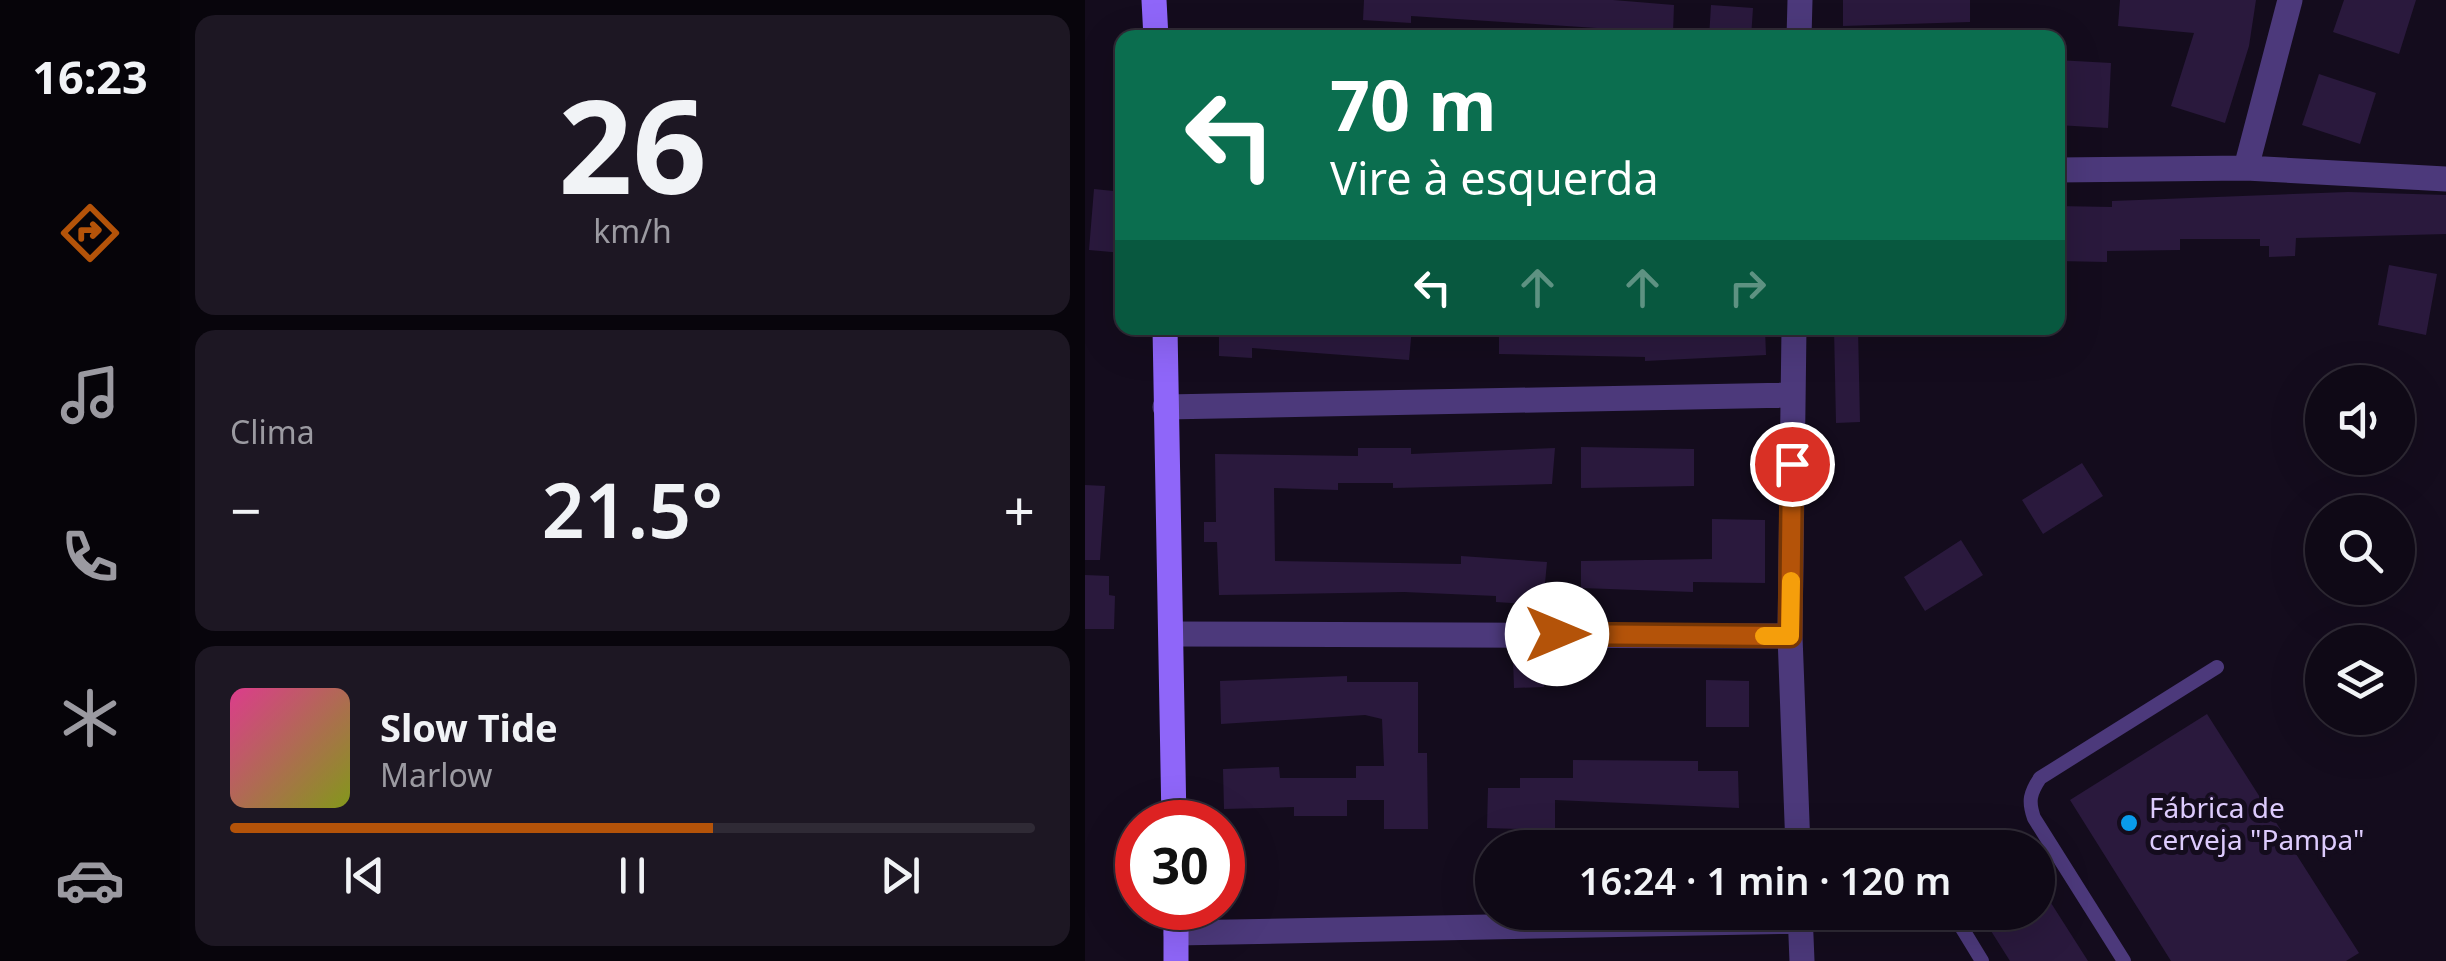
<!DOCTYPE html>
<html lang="pt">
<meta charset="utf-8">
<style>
body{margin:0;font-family:"Noto Sans",sans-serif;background:#1d1723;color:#f1f3f6;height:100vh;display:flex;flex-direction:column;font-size:38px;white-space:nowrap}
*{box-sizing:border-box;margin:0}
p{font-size:32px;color:#9b9aa1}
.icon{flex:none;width:55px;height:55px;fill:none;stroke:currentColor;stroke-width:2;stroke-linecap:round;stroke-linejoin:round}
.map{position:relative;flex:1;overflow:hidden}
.panel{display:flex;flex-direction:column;gap:15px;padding:15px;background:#08050c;width:905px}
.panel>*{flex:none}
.banner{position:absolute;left:30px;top:30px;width:950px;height:305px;border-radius:20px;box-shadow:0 10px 40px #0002,0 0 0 2px #2f2a35;background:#0b6e4f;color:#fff;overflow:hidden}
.controls{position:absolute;left:1220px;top:365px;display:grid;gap:20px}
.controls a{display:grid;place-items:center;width:110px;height:110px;border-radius:50%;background:#0f0916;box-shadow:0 10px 40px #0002,0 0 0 2px #2f2a35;font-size:50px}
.speed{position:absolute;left:30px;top:800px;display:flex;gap:20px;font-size:50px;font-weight:700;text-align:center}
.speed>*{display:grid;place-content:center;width:130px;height:130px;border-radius:50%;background:#0f0916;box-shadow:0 10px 40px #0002,0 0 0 2px #2f2a35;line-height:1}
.speed .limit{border:15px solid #d22;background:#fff;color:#111}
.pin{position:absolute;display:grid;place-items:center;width:85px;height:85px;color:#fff;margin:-42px;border:5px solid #fff;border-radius:50%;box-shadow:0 2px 10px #0007}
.me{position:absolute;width:110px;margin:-55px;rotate:90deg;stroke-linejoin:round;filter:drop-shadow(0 0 8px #0008)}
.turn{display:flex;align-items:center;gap:35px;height:210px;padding:0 50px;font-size:45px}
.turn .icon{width:130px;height:130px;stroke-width:2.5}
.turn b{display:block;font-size:70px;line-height:85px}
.lanes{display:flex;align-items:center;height:95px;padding:0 50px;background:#0003;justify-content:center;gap:50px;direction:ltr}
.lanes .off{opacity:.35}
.big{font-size:75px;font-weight:600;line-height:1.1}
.panel .card{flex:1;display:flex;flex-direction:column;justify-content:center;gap:15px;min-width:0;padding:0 35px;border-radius:20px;background:#1d1723}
.panel .dial{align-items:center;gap:0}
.dial b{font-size:130px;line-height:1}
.song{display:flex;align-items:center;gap:30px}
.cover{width:120px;height:120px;border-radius:15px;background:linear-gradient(135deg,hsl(330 70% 55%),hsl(70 70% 35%))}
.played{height:10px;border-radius:5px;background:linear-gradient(90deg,#b45309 60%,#2f2a35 60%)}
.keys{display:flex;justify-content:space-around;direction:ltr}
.heat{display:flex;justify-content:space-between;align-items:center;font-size:55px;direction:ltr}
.trip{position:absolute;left:390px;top:830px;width:580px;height:100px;border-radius:50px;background:#0f0916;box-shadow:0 10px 40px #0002,0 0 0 2px #2f2a35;font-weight:600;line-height:100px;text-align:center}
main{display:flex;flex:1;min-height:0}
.menu{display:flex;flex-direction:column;width:180px;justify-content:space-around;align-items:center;background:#060409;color:#9b9aa1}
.menu .icon{width:70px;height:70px}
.menu .current{color:#b45309}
.menu b{font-size:45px;color:#f1f3f6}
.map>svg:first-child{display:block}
</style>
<main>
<nav class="menu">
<b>16:23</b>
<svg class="icon current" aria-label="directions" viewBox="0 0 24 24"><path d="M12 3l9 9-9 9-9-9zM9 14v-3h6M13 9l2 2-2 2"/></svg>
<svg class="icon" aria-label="music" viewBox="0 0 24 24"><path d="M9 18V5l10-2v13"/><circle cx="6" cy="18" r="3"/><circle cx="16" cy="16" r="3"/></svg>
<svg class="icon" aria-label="phone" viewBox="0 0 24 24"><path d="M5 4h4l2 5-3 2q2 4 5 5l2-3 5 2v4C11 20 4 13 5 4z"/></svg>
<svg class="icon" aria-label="climate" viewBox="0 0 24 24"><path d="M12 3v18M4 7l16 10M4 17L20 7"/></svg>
<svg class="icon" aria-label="car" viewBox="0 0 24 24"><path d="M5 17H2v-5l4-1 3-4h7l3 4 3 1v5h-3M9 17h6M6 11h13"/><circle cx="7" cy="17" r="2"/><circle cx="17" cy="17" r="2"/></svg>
</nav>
<section class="panel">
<div class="card dial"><b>26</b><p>km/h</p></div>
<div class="card"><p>Clima</p>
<div class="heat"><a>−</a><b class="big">21.5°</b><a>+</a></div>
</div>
<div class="card">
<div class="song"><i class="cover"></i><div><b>Slow Tide</b><p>Marlow</p></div></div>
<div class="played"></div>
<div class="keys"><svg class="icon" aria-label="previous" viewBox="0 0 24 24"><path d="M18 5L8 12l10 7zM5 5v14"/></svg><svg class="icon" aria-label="pause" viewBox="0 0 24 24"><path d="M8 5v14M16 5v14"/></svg><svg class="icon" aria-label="next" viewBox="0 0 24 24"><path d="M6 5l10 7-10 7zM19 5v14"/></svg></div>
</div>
</section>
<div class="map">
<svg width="1361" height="961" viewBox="0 0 1361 961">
<rect width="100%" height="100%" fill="#140c1d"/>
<!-- building -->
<path fill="#2a193d" d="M279,0H528L589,5L588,33L326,16V23L278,20Z
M758,0H885V22L758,26Z
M1035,0H1171L1164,46L1140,123L1086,106L1109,33L1033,26Z
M1259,0H1331L1314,54L1248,32Z
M626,5L668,8L666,38H624Z
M972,60L1026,63L1023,128L972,125Z
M1234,74L1291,93L1275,144L1217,125Z
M9,189L38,192V253L4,250Z
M1263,192L1361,195V234L1211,238L1210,256L1184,257V246H1175V239H1095V250L1022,251V262L972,261V206L1027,207V201Z
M1304,265L1352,274L1341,335L1293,325Z
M134,328H327L324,360L167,348V358L134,356Z
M414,328H680L681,355L560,361V357L414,354Z
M749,328H773L775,422L751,423Z
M496,447L609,449V486L496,488Z
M273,448H326V454L470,448L467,484L308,488V483H253V490L189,488L190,561L376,564V556L462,562L458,605L411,602V596L319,592L134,595L132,542H119V522H131L130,454L273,456Z
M997,463L1018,496L958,534L937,500Z
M0,485L20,486L15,560H0Z
M627,519L680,520V583L608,582V592L496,588V561L627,559Z
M876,540L898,575L840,611L819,577Z
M0,575L24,576V595L30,596L29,629H0Z
M457,658L459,687L429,688L428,659Z
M262,676V682H333V753H342L343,829H299V800H262V816H209V807L139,809L138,769L194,767L195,778H271V766H299L297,719L280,715L136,724L135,681Z
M621,680L664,681V727H621Z
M1122,714L1274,953L1261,961H1086L985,800Z
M488,760L613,761V771H653L654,808L470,800V838L435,837V829L402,828L403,788H435V778H488Z
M952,881L1003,961H925L894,912H952Z"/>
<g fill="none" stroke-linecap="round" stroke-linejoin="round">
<!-- lane -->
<path stroke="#4c397b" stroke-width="14" d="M872,920L897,961
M1039,961L949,818C943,801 945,793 955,778L1132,667"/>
<!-- street -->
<path stroke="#4c397b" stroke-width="25" d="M714,38L715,0
M1161,168L1205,0
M972,170L1161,168L1361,179
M709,328L705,636L713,848
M80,407L708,395
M86,634L705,636
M715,912L717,961
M91,933L715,921"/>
<!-- secondary -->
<path stroke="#8f66f9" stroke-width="25" d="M69,0L71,38
M80,328L89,822
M91,908V961"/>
</g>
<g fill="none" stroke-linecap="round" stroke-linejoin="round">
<defs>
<path id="route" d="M472,634L705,636L707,464"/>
</defs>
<!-- route casing -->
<use href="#route" stroke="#753606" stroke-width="25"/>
<!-- route -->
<use href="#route" stroke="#b45309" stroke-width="18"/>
<!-- slow -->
<path stroke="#f59e0b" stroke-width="18" d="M679,636H705L706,581"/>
</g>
<!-- markers -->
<circle fill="#099beb" stroke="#140c1d" stroke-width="4" cx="1044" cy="823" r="10"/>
<g text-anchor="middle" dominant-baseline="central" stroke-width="10" stroke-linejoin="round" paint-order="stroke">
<!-- poi labels -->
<g font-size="28" fill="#ddcbfd" stroke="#140c1d" text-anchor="start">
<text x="1064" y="807">Fábrica de<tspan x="1064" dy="32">cerveja "Pampa"</tspan></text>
</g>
</g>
</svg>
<div class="controls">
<a><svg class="icon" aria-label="sound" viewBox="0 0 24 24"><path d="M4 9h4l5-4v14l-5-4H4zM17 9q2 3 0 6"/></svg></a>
<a><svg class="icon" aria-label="search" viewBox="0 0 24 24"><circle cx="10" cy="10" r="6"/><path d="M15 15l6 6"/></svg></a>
<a><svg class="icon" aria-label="layers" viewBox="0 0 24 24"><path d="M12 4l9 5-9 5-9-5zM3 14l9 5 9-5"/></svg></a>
</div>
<div class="speed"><div class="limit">30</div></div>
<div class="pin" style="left:707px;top:464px;background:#d93025"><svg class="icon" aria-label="arrive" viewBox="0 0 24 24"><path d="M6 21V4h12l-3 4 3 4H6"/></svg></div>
<svg class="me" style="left:472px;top:634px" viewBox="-20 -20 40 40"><circle r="19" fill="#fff"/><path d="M0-13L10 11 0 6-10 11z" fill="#b45309"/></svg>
<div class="trip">16:24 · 1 min · 120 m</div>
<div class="banner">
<div class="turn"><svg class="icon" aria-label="left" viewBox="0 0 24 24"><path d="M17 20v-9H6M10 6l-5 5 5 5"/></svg><div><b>70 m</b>Vire à esquerda</div></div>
<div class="lanes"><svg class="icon" aria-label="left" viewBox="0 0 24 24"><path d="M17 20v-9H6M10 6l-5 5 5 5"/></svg><svg class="icon off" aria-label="ahead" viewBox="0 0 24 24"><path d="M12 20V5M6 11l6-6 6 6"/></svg><svg class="icon off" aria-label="ahead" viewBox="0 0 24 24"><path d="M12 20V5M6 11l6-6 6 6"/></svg><svg class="icon off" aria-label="right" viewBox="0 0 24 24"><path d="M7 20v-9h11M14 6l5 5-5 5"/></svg></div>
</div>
</div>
</main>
